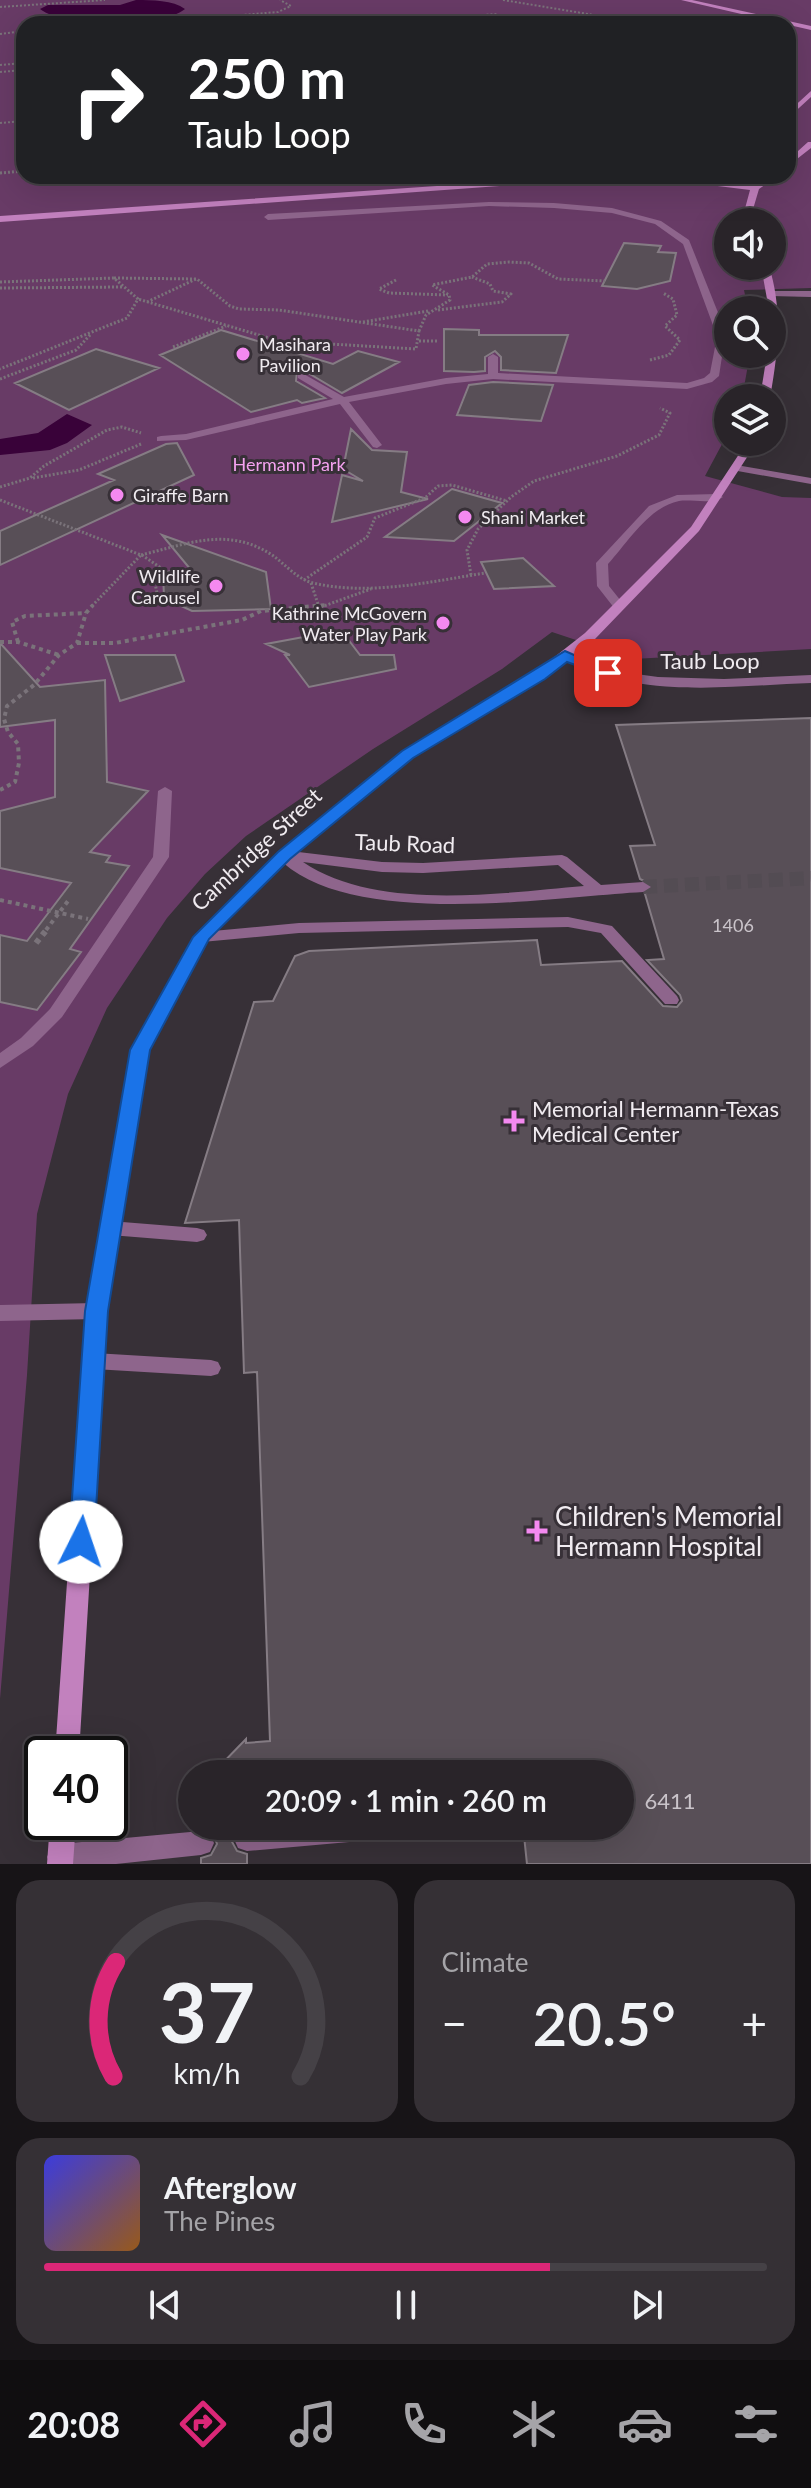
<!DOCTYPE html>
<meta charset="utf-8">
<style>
body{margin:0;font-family:Lato,sans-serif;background:#353035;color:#f1f3f6;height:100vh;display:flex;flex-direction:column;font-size:30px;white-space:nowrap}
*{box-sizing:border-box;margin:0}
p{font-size:26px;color:#a5a4a8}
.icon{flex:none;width:44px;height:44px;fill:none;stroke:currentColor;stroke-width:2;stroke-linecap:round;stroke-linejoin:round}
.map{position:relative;height:1864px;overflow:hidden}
.sheet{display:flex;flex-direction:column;gap:16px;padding:16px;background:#171417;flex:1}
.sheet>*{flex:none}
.banner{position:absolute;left:16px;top:16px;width:780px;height:168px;border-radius:24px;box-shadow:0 8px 32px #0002,0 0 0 2px #454146;background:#202124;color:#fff;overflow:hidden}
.buttons{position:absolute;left:714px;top:208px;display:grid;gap:16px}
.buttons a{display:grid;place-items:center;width:72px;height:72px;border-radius:50%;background:#292429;box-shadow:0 8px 32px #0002,0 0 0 2px #454146;font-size:40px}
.speed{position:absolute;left:24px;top:1736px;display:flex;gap:16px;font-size:40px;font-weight:700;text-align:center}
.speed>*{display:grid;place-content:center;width:104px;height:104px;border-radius:50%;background:#292429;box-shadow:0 8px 32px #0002,0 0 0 2px #454146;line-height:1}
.speed .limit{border:4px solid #111;border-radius:12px;background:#fff;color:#111}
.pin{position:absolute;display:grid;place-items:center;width:68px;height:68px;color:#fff;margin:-34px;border-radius:16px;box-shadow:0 4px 12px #0006}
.me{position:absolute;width:88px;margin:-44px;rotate:4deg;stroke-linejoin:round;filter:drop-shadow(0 0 6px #0008)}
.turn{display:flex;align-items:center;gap:28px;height:168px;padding:0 40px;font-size:36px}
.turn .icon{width:104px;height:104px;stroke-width:2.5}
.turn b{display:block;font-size:56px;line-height:68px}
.big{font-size:60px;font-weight:600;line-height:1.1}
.sheet .tile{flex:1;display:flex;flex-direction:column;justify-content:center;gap:12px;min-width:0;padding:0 28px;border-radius:24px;background:#353035}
.sheet .dial{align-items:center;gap:0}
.dial svg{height:208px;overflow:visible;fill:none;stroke:#454146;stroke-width:7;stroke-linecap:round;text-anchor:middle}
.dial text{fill:#f1f3f6;stroke:none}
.song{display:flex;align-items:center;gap:24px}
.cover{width:96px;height:96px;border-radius:12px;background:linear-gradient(135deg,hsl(240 70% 55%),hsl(30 70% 35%))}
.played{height:8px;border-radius:4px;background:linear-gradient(90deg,#db2777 70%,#454146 70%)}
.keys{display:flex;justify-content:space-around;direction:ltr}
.heat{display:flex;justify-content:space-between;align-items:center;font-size:44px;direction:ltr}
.sheet .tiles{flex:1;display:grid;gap:16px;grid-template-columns:1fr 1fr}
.tile:last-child{grid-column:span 2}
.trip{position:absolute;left:178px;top:1760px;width:456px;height:80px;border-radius:40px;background:#292429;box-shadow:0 8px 32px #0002,0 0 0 2px #454146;font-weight:600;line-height:80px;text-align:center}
.menu{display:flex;height:128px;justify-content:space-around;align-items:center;background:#100e10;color:#a5a4a8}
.menu .icon{width:56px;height:56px}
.menu .current{color:#db2777}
.menu b{font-size:36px;color:#f1f3f6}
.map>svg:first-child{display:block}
</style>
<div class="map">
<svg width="811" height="1864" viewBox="0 0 811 1864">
<rect width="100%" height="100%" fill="#373037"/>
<!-- green -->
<path fill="#683b66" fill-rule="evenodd" d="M0,0H811V288L744,290L748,310H728V354H750L742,398H728V433L705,476L782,497L811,498V649L633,659L552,632L502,669L373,749L246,836L205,874L167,918L107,1008L68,1094L37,1214L27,1375L0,1699ZM24,24H788V176H24ZM728,222H772V266H728Z"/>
<!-- water -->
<path fill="#390239" d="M136,0C152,0 173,0 185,9C160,29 65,28 40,9L48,5H120Z
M67,414L92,425L67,443L50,450L0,455V439L38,433Z"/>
<!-- building -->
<path fill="#584f57" stroke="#857c84" stroke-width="2" d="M624,243L661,246L658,252L676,253L670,281L637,289L602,286Z
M444,329L479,330V335H568L556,373L501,370V357L495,351L485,357V371L474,372L444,371Z
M221,330L333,364L358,351L399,362L342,393L303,370L297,371L296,381L325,398L302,403L297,400L251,412L160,355Z
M96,349L159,368L69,410L15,383Z
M493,382L553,385L541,421L457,415L469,385Z
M351,429L372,450L407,452L401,492L428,499L332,522L342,475L363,481L343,469Z
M177,443L194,475L0,565V531L114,480L98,474L166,444Z
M452,489L502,503L454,541L385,537Z
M162,535L266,572L271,609L192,611L164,598L163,572L191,570Z
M523,558L554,586L494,589L481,562Z
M341,630L360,655H394L396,669L309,687L285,655H290L266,644Z
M0,643L40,687L105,680L107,782L148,791L90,852L110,856L106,862L129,866L70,949L81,952L37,1010L0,1002V935L27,941L71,883L0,868V811L55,797V720L0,727Z
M105,655H175L184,681L120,701Z
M811,718V1864H527L523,1826H620V1774H517L516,1765L403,1774H212L246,1739V1743L270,1741L257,1372L244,1373L239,1220L185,1223L254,1002L273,1001L295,956L309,951L537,940L541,965L622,961L663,1006L677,1007L682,1001L680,995L647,960L664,959L645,894L654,886L640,879L630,846L655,845L616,725Z
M201,1826H242L235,1829L231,1840L237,1851L247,1854V1864H201V1858L211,1855L217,1844L213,1833Z"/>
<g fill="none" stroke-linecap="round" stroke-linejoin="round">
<!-- street-tunnel -->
<path stroke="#534c53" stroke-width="14" stroke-dasharray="14 7" stroke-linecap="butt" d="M643,887L811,878"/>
<!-- path-far3 -->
<path stroke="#7a737a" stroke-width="2" stroke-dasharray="2 2" stroke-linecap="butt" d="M503,0L594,15L625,24
M0,7L105,0
M133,24L278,12L291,6L280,0
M403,24L494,14L539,24
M0,34L24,31
M0,65L24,63
M0,72L24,70
M0,123L24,121"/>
<!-- path-far2 -->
<path stroke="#7a737a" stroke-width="3" stroke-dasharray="2 2" stroke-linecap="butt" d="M0,173L24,171
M114,278L197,279L230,306L239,309L279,310L419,331L416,349L279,341L138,299
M396,280L379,289L389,293L448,295
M0,282L114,278L138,299L127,318L0,369
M0,288L123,287
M147,302L196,279
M438,310L502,302L511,294L493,291L490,284L472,277
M363,322L428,311
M419,331L426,315L450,300L449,295L432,285L472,277L487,264L509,262L529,263L558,279L605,281
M419,341H437
M173,347L226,326
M650,360L669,355L680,340L665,326L677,315L673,299L663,293
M0,379L76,350L91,334
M33,478L79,470L141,444
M0,487L30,478L44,466L107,430L122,427L141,433
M0,500L141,555L91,607
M141,555C187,544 228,526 272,555C285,564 297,579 313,583C369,596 429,582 485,573
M142,555L161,568L154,578L157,593L164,604
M471,575L467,550L478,529L511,497L534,481L617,456L659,435L670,413L660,408
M304,580L367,537L375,518L425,498L438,486L452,485L507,501
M311,583L319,607
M321,607L371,589"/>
<!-- path-far1 -->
<path stroke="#7a737a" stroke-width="4" stroke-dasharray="4 4" stroke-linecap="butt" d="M0,642H18L59,655
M18,642L12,622L25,616L86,613
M77,643H115L242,620L261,611L326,605
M0,790L15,782L19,763L18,744L8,732L4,719L7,706L34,685L59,655L77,643L86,613L93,605
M0,900L88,919
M46,930L68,901"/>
<!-- path -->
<path stroke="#7a737a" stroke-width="6" stroke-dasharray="5 5" stroke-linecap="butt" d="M36,943L48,928"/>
<!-- lane -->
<path fill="#8e658c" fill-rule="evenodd" d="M489,202L554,203L612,208L661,221L689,240L721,320L725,337L719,376L712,382L687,389L493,379L446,384L349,402L382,445L377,448L373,447L340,404L186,440L157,441V437L161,436L186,434L333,399L298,378V374L302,373L344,397L446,378L488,374V357L493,354L498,357V373L687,383L704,378L710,373L715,347L714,328L683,244L655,224L612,213L554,208L489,206L268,220L264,217L268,214Z
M736,465L811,478V484L732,470V466Z
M677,495L717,494L723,497C711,505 693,499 679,501C649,507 628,542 608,564L609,586L625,606L619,610L615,609L597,586L596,563L649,506Z
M565,652L622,672L658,677L724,679L811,675V683C752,685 690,693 631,682C607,677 584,668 560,659V653Z
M165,787L172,791L169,857L62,1017L33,1046L0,1068V1053L21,1038L50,1009L153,857L158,791Z
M568,917L612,926L677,996L679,1000L677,1004H665L601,933L568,927L299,933L202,942L194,937L202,932L299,923Z
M110,1221L197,1228L204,1230L207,1235L204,1240L197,1242L110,1235L103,1233L100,1228L103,1223Z
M96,1303L103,1306L106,1311L103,1316L96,1319L0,1321V1305Z
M94,1353L211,1360L218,1362L221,1368L218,1374L211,1376L94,1369L87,1367L84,1361L87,1355Z
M407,1826L403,1835L394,1838L247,1851L238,1848L234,1839L238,1830L254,1826Z
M201,1831L210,1834L214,1843L210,1852L201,1855L116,1864H50L47,1857L51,1848L60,1844Z"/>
<!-- street -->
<path fill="#8e658c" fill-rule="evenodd" d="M774,291H811V297L771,296L769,294Z
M290,851L382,862L423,863L562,855L567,857L601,885L643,882L651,887L643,892C550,897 346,931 276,856L279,853ZM303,862L382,872L423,873L558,865L584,886C500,893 377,912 303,862Z"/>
<!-- secondary -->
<path fill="#c281be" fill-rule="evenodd" d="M681,0H692L811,26V30Z
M811,91V97L788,118V112Z
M808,142H811V148L788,166V160Z
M673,176L753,185L768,176H777L759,189L751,216L754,222H746L743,216L750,190L661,179L555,182L0,222V216L555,178Z
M761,266H769C783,311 778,352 770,398H760L767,354H772V310H769Z
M747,442H757L699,531L595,639L544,679L412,757L289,859L209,939L149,1050L106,1311L79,1754H55L86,1311L131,1050L196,934L279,853L402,751L534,673L585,633L691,527Z
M50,1822H76L73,1864H47Z"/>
</g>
<!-- route -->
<path fill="#1a73e8" stroke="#114b97" stroke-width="2" d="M565,651L615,673L608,677L567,662L545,679L413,758L290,859L209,939L150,1050L108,1311L94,1542L90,1550L81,1553L72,1550L69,1542L85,1311L130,1050L193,937L278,852L402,751Z"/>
<!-- markers -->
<g fill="#f489f0" stroke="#373037" stroke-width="3">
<circle cx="243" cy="354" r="8"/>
<circle cx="117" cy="495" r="8"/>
<circle cx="465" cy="517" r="8"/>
<circle cx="216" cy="586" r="8"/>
<circle cx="443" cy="623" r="8"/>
<path d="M510 1109h8v8h8v8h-8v8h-8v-8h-8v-8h8z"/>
<path d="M533 1519h8v8h8v8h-8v8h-8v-8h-8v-8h8z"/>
</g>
<g text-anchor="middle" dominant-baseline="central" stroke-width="6" stroke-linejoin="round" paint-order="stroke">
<!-- far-poi labels -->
<g font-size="18" fill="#f0ebf0" stroke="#373037" text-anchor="start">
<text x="259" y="344">Masihara<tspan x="259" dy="21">Pavilion</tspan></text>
<text x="133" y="495">Giraffe Barn</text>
<text x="481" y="517">Shani Market</text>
<text x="200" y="576" text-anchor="end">Wildlife<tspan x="200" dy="21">Carousel</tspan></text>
<text x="427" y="613" text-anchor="end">Kathrine McGovern<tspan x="427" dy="21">Water Play Park</tspan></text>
</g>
<!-- far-park labels -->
<g font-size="18" fill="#f4a2f0" stroke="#373037">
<text x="289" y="464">Hermann Park</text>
</g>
<!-- number labels -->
<g font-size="18" fill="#cac4ca">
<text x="733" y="925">1406</text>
</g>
<!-- street labels -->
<g font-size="22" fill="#f0ebf0" stroke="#373037">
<text x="710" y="660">Taub Loop</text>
<text transform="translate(405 843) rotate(2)">Taub Road</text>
<text transform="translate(256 849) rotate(-43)">Cambridge Street</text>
</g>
<!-- poi labels -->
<g font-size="22" fill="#f0ebf0" stroke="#373037" text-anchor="start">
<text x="532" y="1108">Memorial Hermann-Texas<tspan x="532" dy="25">Medical Center</tspan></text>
</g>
<!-- near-number labels -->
<g font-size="22" fill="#cac4ca">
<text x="670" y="1800">6411</text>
</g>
<!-- near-poi labels -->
<g font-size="26" fill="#f0ebf0" stroke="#373037" text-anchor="start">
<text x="555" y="1516">Children's Memorial<tspan x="555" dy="30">Hermann Hospital</tspan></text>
</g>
</g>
</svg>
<div class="buttons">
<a><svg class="icon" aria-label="sound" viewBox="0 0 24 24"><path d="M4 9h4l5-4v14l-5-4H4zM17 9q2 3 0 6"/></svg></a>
<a><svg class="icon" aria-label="search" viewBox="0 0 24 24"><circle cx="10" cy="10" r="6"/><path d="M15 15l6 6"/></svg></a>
<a><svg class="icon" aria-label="layers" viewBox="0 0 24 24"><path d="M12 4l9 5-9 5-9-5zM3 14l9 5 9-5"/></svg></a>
</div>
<div class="speed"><div class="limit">40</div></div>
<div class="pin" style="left:608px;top:673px;background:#d93025"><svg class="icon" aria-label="arrive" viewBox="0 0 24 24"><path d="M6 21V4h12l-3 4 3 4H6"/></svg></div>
<svg class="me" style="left:81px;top:1542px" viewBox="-20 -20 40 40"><circle r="19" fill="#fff"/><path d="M0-13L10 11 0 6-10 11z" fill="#1a73e8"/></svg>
<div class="trip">20:09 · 1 min · 260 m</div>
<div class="banner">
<div class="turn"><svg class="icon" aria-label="right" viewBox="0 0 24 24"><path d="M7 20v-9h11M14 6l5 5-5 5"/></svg><div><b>250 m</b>Taub Loop</div></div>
</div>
</div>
<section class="sheet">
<div class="tiles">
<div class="tile dial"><svg viewBox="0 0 100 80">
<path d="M14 69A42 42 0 1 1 86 69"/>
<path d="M14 69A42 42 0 0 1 15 25" stroke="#db2777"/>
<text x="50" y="56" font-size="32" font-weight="700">37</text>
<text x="50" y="72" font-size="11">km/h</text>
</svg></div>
<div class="tile"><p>Climate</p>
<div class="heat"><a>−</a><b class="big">20.5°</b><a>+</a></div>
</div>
<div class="tile">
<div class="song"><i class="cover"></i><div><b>Afterglow</b><p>The Pines</p></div></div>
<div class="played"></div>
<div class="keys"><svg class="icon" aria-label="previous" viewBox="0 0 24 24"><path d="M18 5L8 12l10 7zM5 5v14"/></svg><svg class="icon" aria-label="pause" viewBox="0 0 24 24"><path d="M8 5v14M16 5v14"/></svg><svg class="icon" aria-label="next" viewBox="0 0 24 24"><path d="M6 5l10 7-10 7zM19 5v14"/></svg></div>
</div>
</div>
</section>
<nav class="menu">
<b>20:08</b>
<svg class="icon current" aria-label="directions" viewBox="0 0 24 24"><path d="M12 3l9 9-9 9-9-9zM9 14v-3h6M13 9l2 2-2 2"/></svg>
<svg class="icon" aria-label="music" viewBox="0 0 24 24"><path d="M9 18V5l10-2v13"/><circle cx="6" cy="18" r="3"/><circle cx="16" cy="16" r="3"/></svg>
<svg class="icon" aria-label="phone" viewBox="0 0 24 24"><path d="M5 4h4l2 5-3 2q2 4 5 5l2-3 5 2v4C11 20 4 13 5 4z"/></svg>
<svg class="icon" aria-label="climate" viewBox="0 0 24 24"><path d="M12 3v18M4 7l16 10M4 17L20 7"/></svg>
<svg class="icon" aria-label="car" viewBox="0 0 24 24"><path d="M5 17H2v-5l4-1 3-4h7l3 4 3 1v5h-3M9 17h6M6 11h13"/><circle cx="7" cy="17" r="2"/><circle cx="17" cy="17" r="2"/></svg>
<svg class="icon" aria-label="filters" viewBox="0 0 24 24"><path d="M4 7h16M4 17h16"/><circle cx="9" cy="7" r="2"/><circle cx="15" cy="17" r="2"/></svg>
</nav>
